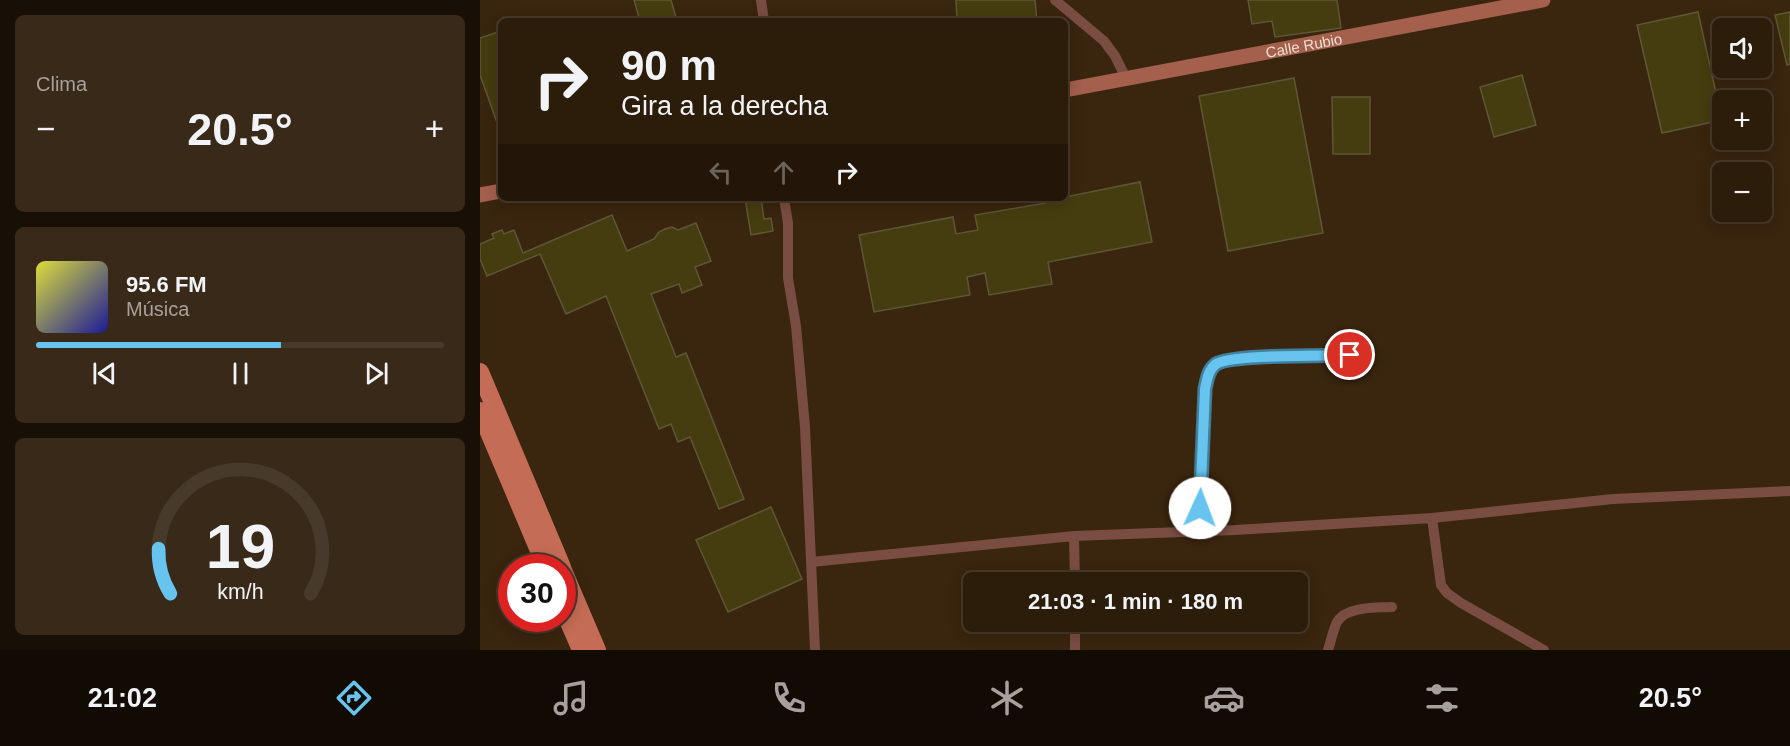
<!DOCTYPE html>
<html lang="es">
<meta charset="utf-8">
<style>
body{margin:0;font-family:Arial,sans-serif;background:#382918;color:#f1f3f6;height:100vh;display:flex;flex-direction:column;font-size:22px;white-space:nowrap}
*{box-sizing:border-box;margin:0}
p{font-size:20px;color:#a6a19c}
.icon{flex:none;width:33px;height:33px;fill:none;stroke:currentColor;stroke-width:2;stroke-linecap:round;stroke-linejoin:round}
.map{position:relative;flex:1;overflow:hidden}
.sheet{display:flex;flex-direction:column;gap:15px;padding:15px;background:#180f06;width:480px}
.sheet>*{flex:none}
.guide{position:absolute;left:18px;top:18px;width:570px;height:183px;border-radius:9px;box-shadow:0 3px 15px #0003,0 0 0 2px #483a2b;background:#2c1c0a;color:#f1f3f6;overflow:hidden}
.fabs{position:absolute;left:1232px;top:18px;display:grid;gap:12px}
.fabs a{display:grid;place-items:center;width:60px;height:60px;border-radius:9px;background:#2c1c0a;box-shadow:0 3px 15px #0003,0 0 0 2px #483a2b;font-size:30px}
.speed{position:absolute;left:18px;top:554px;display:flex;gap:12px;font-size:30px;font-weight:700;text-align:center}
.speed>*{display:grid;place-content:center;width:78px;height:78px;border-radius:50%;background:#2c1c0a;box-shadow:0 3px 15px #0003,0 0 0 2px #483a2b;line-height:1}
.speed .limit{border:9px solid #d22;background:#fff;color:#111}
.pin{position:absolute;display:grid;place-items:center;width:51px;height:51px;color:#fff;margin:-26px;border:3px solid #fff;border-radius:50%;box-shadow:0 2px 6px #0007}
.me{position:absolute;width:66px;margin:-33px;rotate:2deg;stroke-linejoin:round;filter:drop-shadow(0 0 4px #0008)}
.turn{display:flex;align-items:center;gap:21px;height:126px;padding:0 24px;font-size:27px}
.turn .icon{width:78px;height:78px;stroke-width:2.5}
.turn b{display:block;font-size:42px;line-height:51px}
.lanes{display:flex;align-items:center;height:57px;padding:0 24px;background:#0003;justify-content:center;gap:30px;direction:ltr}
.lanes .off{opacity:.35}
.big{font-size:45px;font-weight:800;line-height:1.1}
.sheet .widget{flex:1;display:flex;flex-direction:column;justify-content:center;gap:9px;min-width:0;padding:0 21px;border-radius:9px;background:#382918}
.sheet .dial{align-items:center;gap:0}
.dial svg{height:156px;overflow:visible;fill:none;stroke:#483a2b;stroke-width:7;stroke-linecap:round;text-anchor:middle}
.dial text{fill:#f1f3f6;stroke:none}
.song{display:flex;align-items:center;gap:18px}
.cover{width:72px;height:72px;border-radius:9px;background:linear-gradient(135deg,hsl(60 70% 55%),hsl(240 70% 35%))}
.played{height:6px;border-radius:3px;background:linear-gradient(90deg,#66c4ef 60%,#483a2b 60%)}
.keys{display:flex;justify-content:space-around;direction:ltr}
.heat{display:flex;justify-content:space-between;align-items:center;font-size:33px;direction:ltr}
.trip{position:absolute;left:483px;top:572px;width:345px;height:60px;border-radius:9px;background:#2c1c0a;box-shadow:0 3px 15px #0003,0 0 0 2px #483a2b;font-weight:800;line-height:60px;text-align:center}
.dock{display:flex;height:96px;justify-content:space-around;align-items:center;background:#120b04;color:#a6a19c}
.dock .icon{width:42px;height:42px}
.dock .on{color:#66c4ef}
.dock b{font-size:27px;color:#f1f3f6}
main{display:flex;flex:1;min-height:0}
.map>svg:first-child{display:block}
</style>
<main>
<section class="sheet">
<div class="widget"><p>Clima</p>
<div class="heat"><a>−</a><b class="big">20.5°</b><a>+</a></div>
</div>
<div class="widget">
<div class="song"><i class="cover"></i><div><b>95.6 FM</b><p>Música</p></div></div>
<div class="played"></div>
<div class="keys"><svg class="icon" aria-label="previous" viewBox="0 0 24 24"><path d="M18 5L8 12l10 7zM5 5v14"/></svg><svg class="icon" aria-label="pause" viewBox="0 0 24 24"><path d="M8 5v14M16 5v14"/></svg><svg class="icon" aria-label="next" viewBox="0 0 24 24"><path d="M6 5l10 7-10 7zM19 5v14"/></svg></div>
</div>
<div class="widget dial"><svg viewBox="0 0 100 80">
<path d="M14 69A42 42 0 1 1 86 69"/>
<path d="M14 69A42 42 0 0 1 8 46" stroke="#66c4ef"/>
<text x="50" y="56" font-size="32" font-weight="700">19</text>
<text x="50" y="72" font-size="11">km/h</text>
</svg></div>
</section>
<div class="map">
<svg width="1310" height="650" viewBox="0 0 1310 650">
<rect width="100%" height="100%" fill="#3a250e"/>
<!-- building -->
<path fill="#453d0f" stroke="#5d5737" stroke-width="1.5" d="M154,0H191L197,21H160Z
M476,0H555L557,21H477Z
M768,0H857L861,28L795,37L792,21L772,24Z
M1218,12L1242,120L1182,133L1157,25Z
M1310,12V64L1307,65L1295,15Z
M21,31V131H20L0,75V38Z
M1042,75L1056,125L1014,137L1000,87Z
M814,78L843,233L748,251L719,96Z
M852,97H890V154H853Z
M660,182L672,242L568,262L572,284L509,295L505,273L487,277L490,295L394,312L379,235L473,217L476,234L498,230L495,215L566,203V200L585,198V197Z
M265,198H281L284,219L291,218L293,231L271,235Z
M132,215L147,251L174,239L179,232L185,229L192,227L198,230L216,223L231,261L215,267L222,285L202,293L199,284L171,294L196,357L206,353L264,499L239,509L210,437L198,442L191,424L179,429L126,296L86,314L60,254L7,276L0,259V244L14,238L12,234L22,230L24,234L34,230L43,253Z
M291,507L322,579L248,612L216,540Z"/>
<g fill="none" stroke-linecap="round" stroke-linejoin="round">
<!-- street -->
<path stroke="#794d42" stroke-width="10" d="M281,0L284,21
M575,0L624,41L635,56L646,78
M304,198L308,223V278L316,326L325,427L335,650
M952,518L961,585L967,593L981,603L1064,650
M719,531L725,389C727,380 728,370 736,364C751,354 846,356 870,355
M594,536L595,582
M331,562L594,536L755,530L952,518L1133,499L1310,491
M595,621V650
M848,650C851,641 853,630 857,622C866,606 896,608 912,607"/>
<!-- secondary -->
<g stroke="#a45f4d" stroke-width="15">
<path id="s1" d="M585,90L1063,0"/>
<path d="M0,195L21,191"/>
</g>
<!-- primary -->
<path stroke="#c56c56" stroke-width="18" d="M0,372L82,567
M0,411L66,567
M82,568L117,650
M82,606L101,650"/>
</g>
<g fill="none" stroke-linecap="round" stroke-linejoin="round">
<defs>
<path id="route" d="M720,508L725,389C727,380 728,370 736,364C751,354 846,356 870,355"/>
</defs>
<!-- route casing -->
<use href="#route" stroke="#427f9b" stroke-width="15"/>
<!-- route -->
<use href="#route" stroke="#66c4ef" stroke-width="10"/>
</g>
<g text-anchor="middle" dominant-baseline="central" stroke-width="6" stroke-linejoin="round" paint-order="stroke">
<!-- street labels -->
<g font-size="15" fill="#ecded0" stroke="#301c04">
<text stroke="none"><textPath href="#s1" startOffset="243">Calle Rubio</textPath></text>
</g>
</g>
</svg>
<div class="fabs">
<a><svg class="icon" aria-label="sound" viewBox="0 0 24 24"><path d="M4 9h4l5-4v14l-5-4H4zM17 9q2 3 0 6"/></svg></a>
<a>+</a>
<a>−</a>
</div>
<div class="speed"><div class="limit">30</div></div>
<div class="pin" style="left:870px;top:355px;background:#d93025"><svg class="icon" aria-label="arrive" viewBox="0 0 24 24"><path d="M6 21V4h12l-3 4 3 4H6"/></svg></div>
<svg class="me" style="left:720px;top:508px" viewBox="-20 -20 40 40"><circle r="19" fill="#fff"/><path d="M0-13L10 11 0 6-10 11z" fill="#66c4ef"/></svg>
<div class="trip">21:03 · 1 min · 180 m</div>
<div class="guide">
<div class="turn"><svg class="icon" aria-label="right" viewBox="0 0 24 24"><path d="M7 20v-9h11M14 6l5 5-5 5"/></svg><div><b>90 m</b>Gira a la derecha</div></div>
<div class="lanes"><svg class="icon off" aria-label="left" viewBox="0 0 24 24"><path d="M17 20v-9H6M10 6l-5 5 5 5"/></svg><svg class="icon off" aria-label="ahead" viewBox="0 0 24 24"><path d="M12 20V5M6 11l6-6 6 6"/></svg><svg class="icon" aria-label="right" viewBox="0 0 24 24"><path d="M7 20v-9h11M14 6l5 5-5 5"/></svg></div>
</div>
</div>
</main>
<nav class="dock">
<b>21:02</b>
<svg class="icon on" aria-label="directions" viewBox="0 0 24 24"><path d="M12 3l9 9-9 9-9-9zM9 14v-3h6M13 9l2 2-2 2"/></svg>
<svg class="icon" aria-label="music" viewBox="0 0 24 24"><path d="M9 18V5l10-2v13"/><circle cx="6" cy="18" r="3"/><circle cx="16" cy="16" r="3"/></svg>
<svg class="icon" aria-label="phone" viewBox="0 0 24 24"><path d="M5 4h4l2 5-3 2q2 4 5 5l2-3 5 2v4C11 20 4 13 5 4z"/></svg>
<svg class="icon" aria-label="climate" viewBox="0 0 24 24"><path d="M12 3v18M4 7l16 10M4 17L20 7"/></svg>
<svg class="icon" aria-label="car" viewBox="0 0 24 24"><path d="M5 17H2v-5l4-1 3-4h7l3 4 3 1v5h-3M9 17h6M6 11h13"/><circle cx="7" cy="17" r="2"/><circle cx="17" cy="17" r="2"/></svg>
<svg class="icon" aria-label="filters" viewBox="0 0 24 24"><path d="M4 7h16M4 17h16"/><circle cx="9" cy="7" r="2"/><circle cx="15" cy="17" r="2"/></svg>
<b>20.5°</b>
</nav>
